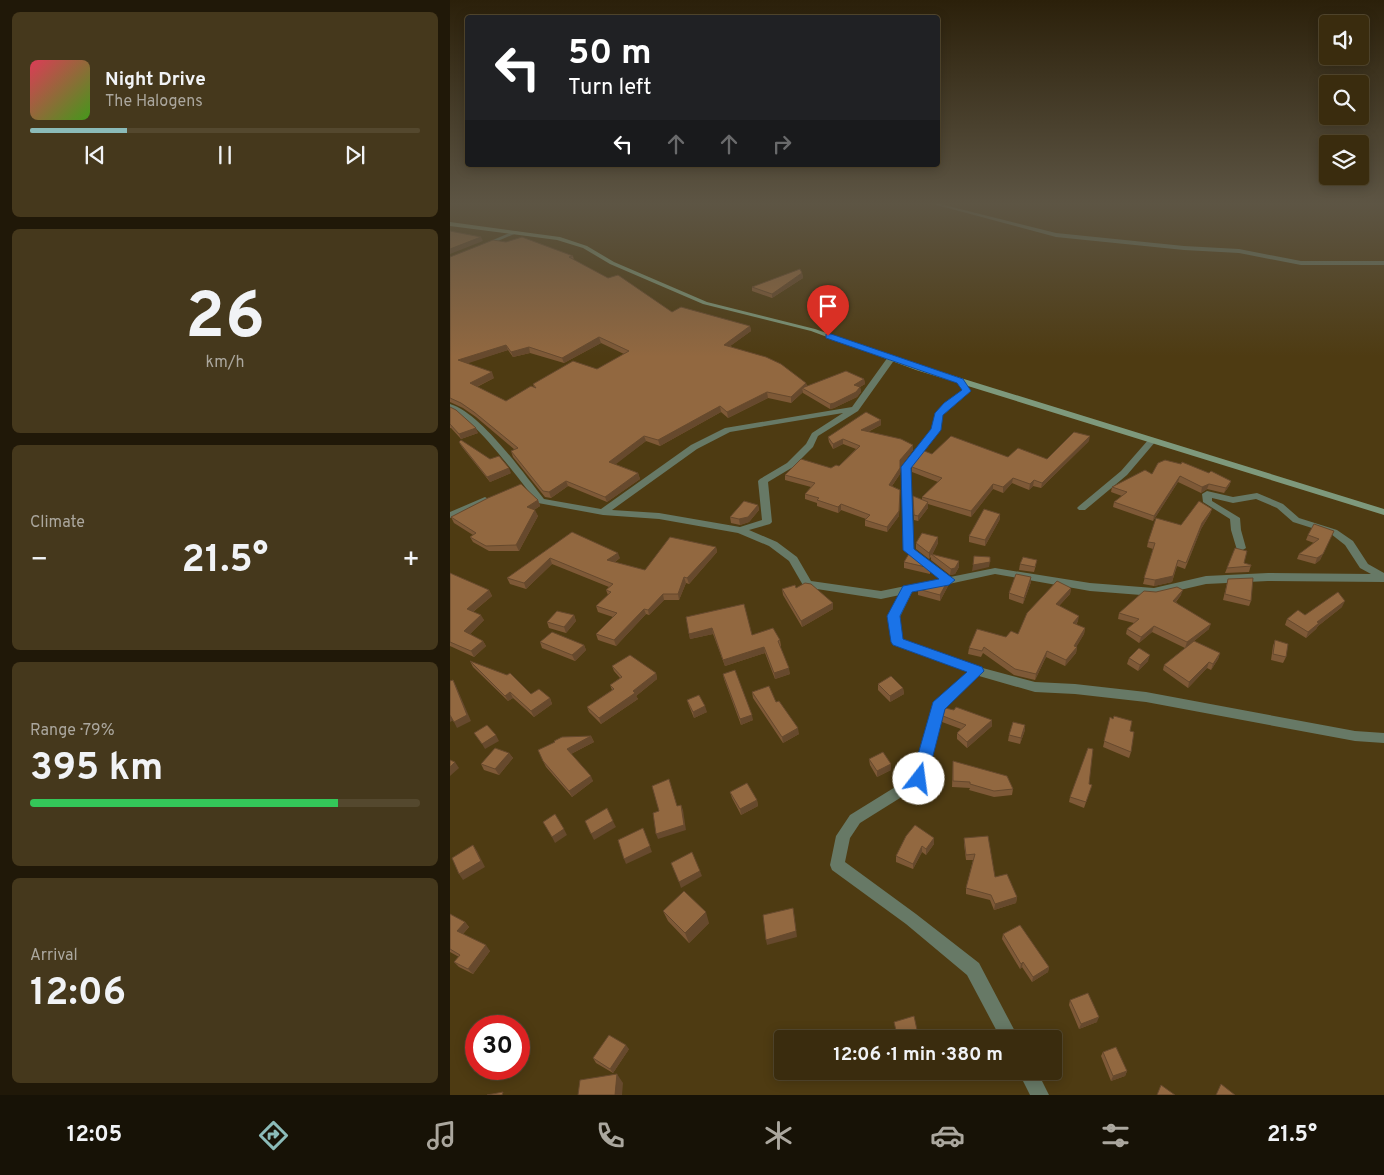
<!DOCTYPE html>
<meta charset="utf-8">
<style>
body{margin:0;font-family:Overpass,sans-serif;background:#45381c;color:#f1f3f6;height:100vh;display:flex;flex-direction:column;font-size:19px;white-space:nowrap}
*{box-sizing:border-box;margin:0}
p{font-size:16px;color:#aba79e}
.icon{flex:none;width:28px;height:28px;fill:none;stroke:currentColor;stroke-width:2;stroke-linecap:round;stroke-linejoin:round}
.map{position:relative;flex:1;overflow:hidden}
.side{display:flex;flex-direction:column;gap:12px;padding:12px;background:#201808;width:450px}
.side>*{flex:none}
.banner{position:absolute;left:15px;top:15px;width:475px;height:152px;border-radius:5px;box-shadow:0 2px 12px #0003,0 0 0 1px #54482e;background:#202124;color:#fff;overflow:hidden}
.tools{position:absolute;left:869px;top:15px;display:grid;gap:10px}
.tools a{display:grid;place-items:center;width:50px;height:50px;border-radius:5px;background:#3a2c0e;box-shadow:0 2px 12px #0003,0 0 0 1px #54482e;font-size:25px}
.speed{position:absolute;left:15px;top:1015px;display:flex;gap:10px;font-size:25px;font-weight:700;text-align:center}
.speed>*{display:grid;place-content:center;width:65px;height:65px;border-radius:50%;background:#3a2c0e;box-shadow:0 2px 12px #0003,0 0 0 1px #54482e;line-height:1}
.speed .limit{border:8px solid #d22;background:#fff;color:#111}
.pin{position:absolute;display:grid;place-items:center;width:42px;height:42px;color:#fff;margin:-51px -21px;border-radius:50% 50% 50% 0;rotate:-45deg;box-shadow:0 0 5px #0007}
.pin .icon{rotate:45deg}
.me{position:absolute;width:55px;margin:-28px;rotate:15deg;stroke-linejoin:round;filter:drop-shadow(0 0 4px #0008)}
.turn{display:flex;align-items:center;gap:18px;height:105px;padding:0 20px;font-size:22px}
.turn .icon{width:65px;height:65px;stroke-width:2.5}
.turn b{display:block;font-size:35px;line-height:42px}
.lanes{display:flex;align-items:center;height:48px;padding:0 20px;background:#0003;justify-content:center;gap:25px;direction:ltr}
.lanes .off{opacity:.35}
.big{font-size:38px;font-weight:700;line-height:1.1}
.side .tile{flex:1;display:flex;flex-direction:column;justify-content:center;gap:8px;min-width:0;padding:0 18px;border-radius:8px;background:#45381c}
.side .dial{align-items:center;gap:0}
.dial b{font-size:65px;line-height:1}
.song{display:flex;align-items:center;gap:15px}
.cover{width:60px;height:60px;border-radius:8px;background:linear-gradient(135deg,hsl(350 70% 55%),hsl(100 70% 35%))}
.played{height:5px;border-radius:2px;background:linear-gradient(90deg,#8bbbb9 25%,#54482e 25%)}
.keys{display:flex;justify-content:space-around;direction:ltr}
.heat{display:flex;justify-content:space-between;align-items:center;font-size:28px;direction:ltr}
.charge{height:8px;border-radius:4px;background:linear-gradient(90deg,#34c759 79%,#54482e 0)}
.trip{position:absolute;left:324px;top:1030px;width:288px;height:50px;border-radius:5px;background:#3a2c0e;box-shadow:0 2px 12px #0003,0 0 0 1px #54482e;font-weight:700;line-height:50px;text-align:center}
.tab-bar{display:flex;height:80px;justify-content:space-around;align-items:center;background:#171206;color:#aba79e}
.tab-bar .icon{width:35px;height:35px}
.tab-bar .selected{color:#8bbbb9}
.tab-bar b{font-size:22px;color:#f1f3f6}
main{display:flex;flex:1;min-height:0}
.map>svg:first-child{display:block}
</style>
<main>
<section class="side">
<div class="tile">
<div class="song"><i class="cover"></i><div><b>Night Drive</b><p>The Halogens</p></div></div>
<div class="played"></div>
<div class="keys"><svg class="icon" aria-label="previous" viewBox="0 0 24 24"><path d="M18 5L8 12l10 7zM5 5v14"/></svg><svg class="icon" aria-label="pause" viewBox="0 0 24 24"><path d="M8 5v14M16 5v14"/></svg><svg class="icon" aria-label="next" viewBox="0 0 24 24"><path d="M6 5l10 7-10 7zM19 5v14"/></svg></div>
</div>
<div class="tile dial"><b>26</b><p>km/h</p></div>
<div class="tile"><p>Climate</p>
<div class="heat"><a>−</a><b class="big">21.5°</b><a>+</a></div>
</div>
<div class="tile"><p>Range · 79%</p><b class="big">395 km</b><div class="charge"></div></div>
<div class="tile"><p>Arrival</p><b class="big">12:06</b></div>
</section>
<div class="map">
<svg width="934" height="1095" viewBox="0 0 934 1095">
<rect width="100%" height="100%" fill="#4e3b12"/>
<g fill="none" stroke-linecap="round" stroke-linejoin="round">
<!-- street -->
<path fill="#677966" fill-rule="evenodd" d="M483,204H490L606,233L734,246L789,249L851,261H934V265H851L789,253L734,250L606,237Z
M64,231L69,232L36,246L31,245Z
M438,357L445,359L408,411L368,436L363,447L343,467L318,482L322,522L320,524L299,530L327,542L347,557L361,581L431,591L490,579L453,550L452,467L482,430L485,413L495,403L513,390L506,381L510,379H513L521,391L492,416L490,430L460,467L463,549L500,577L545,568L640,583L704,588L756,576L818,573L921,574L910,568L895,545L881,534L843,522L827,508L806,499L783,503L762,498V501L790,518L791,530L796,548L791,551L787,550L781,530L780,519L753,502L752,494L757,491L783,497L807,493L833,504L849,518L887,530L903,541L918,564L934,573V582L818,581L756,584L704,596L640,591L545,574L462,592L450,617L452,640L529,667L585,682L625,684L696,692L905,731L934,733V743L905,741L696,702L625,694L585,692L529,676L494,708L474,783L410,823L400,838L395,862L466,914L529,963L569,1039H551L517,975L456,924L382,870L380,865L386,836L400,815L463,776L484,703L518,672L443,645L438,617L450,595L431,599L354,587L339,561L319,546L288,533L209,519L153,515L88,503C68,479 27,420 0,409V404C31,413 73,473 94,499L151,509L241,445L275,428L402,407ZM393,413L362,433L356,444L337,463L310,479L308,481L312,520L290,527L209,513L162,510L247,449L280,432Z
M702,438L706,441L677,475L635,510H629L627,508L629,506L671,471L699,439Z
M35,497L40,500L38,502L0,518V512Z
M568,1071H587L599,1095H580Z"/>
<!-- secondary -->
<path fill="#7e997c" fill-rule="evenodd" d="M0,222L110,237L137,246L164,262L257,302L365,329L472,366L934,509V515L466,370L361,331L253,304L160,264L133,248L107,240L0,226Z"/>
</g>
<!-- wall -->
<path fill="#7e5937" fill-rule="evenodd" d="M123,256L124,260L222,312L300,326L301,331L280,346L356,383L357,386L414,379L415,384L410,387L411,392L407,397L384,408L380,409L353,393V392L341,403L318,398L278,418L271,412L210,446L196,441L165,464L188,473L190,479L157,502L118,486L101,498L95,497L63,457L61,451L65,450L26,417L13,408L0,402V257ZM151,343L174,354L147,369L83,384L84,387L56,401L27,387L44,378L16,363L58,350L63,357L80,353L114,363Z
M352,273L353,278L322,298L302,291V287Z
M0,407L28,433L11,439L1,428H0Z
M431,420V425L418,432L463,445V450L451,466L450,474L442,486L450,490L449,516L437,532L415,526V520L416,519L391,510L388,513L367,506V503L355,499V494L361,487L335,480V475L381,468L389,466L406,449L393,444L383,449L379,442L378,437Z
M639,441L591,488L583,486L579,490L562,483L553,493L543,489L521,517L478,504V508L468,521L464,520L463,496L472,500V497L488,482L462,472V462L482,454L597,459Z
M9,442L61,473L40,482L12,447Z
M702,474L781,481L779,486L774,493L757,489L751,493L728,482L703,521L663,507L664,502L672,496L661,492L662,487Z
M88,500L90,506L84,510L88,516L69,551H39L23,542L20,537L23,535L4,523L1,517Z
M308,505L309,510L299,522L290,525L281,523L280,517Z
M762,509L760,514L751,529L735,569L727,566L722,582L704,586L693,584L703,549L697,547L698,542Z
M550,519L535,546L519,542V536Z
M884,531L870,560L865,564L847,559L849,554L864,543L856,540L858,535Z
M122,532L170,558L165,562L195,570L266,547L267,552L239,584L236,583L229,600H214L199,615L196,614L166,646L148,640L146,634L163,617L148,612L146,606L158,595L156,590L159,587L102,564L76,589L60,584L57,578Z
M488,537V543L482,555L509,561V567L505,574L500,575L481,560V557L479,559L466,549V543Z
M454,562L480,568V574L454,568Z
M794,563L801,565L799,572L775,573L777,568Z
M570,564L586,565L584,572L569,570Z
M0,573L39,590L42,596L23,612L34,620L20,634L33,641L36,646L24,657L0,646Z
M581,577V582L573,604L559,599V593Z
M778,579L801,601L799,606L773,600Z
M498,580V586L490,601L468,595V589Z
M346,588L383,609L352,627L333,595L332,589Z
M621,588L620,594L609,606L628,621L626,625L635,628L634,634L626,647H627L626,653L615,666L596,657L585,680L564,675L533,653L531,657L518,654L519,648L556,637L568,634Z
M731,595L726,602L759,629L744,641L770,653L768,659L761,670L757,668L738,688L713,670L714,665L735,648L702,632L689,643L676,634L677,629L684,623L668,619L669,613Z
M892,607L868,626L866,629L856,638L835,625L837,619Z
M124,615L126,621L116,633L99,628L97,622Z
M236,617L302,635L330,640L331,646H330L340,674L325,679L315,653L275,666L263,634L240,639Z
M825,640L836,657L833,663L821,660L823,646Z
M90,642L134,645L136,650L125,661L92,648Z
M679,658L698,661L688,671L677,664Z
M20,661L81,694L100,698L102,704L84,717L63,698L58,701L23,667Z
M162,666L206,673L207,679L186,696L188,699L151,724L139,712L137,707L162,690L160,685L170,678L164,671Z
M273,674L303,720L291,725L274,679Z
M428,684L453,688L454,694L440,702L428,690Z
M302,692L326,702L349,734L333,743L303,698Z
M237,700L257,712L244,718L239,706Z
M493,716L542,720V726L517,748L507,739V733L511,729L492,722Z
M660,717L680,731L681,752L679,758L653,747Z
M575,725V730L570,744L558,741L559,735Z
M141,736L144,742L121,754L143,781L122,797L96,767L93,761Z
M59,753L63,758L49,775L34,770L31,764Z
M419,759L441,770L427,777L420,765Z
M503,761L563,789L562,795L544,797L519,790L520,788L502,787Z
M639,784L642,785L634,808L619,802L620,797Z
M280,792L307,800L308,806L291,815L282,798Z
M484,838V844L476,855L472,852L463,869L446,862V856Z
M514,838L545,877L567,897L566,903L544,910L540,900L516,894V888L523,860H516L514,844Z
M213,911L259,923L239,943L218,921Z
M0,914L15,922L19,927L13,934L40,951L23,974L9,967L4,962L9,957L0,952Z
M553,934L599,967L598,972L582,982L572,967L570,969L552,939Z
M620,1000L647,1022L629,1029L619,1005Z
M179,1049L163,1073L146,1063L143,1058Z
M653,1052L677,1071L675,1076L661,1081L651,1056Z"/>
<!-- shaded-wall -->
<path fill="#66492d" d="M31,237L33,241L0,254V249Z
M352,273L353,278L322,298V294Z
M300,326L301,331L275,350L274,345Z
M149,337L151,343L114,363L112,358Z
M56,345L58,350L10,366L8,360Z
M79,347L80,353L63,357L61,352Z
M42,372L44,378L22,389L20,383Z
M414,379L415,384L404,390V385Z
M356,383L357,388H352L353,392L341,403V397Z
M410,387L411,392L407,397L384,408L380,409V404Z
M317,392L318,398L278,418L277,412Z
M270,406L271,412L210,446L208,440Z
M431,420V425L411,435V430Z
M26,428L28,433L11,439L9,434Z
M194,436L196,441L161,468L159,462Z
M640,436L639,441L591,488L592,483Z
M393,439V444L383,449V444Z
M463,445V450L451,466L450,474L439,490V485L450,460Z
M59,468L61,473L40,482L37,477Z
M188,473L190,479L157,502L155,497Z
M730,476L728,482L703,521L704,516Z
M563,478L562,483L553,493V487Z
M584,480L583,486L579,490L580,484Z
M116,481L118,486L101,498L99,492Z
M781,481L779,486L774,493L776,488Z
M543,484V489L521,517V511Z
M759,484L757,489L751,493L752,487Z
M450,490L449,516L437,532V527Z
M88,500L90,506L79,513L77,507Z
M478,502V508L468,521V516Z
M391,504V510L388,513V507Z
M308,505L309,510L299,522L290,525L289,519Z
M762,509L760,514L751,529L735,569L752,523Z
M85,510L88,516L69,551L66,545Z
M550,514V519L535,546V540Z
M884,531L870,560L865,564L867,558Z
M488,537V543L482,555L481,554L479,559V553Z
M266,547L267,552L239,584L237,578Z
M168,553L170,558L159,566L157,560Z
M100,558L102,564L76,589L74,583Z
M728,560L722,582L704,586L705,580Z
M509,561V567L505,574L500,575L501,569Z
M540,562L539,567L522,571L523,565Z
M234,577L236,583L229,600L228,594Z
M581,577V582L573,604L574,598Z
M498,580V586L490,601V595Z
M621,588L620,594L605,610L606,604Z
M39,590L42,596L19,615L17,609Z
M733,590L731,595L722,606L723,601Z
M213,594L214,600L199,615L198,610Z
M895,601L892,607L868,626L866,629L856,638L858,632L867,622Z
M383,603V609L352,627L351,621Z
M194,609L196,614L166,646L164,640Z
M31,615L34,620L17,637L14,631Z
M124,615L126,621L116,633L114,627Z
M629,616L628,621L622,629L623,623Z
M761,624L759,629L735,648L737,642Z
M704,626L702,632L689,643L691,637Z
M262,628L263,634L240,639L239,634Z
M635,628L634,634L624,651L627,647L626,653L615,666L616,660Z
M33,641L36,646L24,657L21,651Z
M134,645L136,650L125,661L122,655Z
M314,647L315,653L275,666L273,660Z
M597,651L596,657L585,680L586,674Z
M770,653L768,659L761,670L763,664Z
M700,655L698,661L688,671L690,665Z
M759,662L757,668L738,688L739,682Z
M339,668L340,674L325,679L324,673Z
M206,673L207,679L186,696L188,699L151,724L149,718Z
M3,680L6,686L21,721L7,728L4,722Z
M453,688L454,694L440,702V696Z
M60,692L63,698L58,701L55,696Z
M100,698L102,704L84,717L81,711Z
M255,706L257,712L244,718L243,712Z
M1,714L4,720L0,722V715Z
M302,715L303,720L291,725L290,719Z
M542,720V726L517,748V742Z
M575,725V730L570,744L571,738Z
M348,728L349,734L333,743L332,737Z
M46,735L49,741L35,749L32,744Z
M141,736L144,742L119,755L117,749Z
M59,753L63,758L49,775L45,769Z
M5,762L9,768L0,776V767Z
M441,764V770L427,777V771Z
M141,776L143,781L122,797L119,791Z
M307,800L308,806L291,815L290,809Z
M231,805L233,810L236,830L208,839L206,834Z
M163,821L166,827L144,840L141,834Z
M193,828L202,852L176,864L174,859Z
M114,829L117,835L105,843L102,837Z
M484,838V844L476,855V849Z
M23,845L27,851L35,867L13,880L9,874Z
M472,846V852L463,869V864Z
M250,871L252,876L231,888L229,882Z
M567,897L566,903L544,910L545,904Z
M256,912L259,923L239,943L235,933Z
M344,913L347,937L317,945L316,940Z
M15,922L19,927L11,936L7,931Z
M36,945L40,951L23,974L18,969Z
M573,962L572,967L570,969L571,964Z
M599,967L598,972L582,982L583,977Z
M649,1017L647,1022L629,1029L631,1024Z
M176,1045L179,1049L163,1073L160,1069Z
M677,1071L675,1076L661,1081L663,1076Z
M167,1074L173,1083L172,1095H165Z"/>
<!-- building -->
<path fill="#926840" stroke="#66492d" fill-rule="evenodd" d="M0,231L31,237L0,249Z
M72,237L123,256L119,257L158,278L168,275L222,312L231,307L300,326L274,345L316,357L331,364L356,383L341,397L317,392L277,412L270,406L208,440L194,436L159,462L188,473L155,497L116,481L99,492L93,491L61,451L68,448L24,412L11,403L0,398V257L43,240L56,242ZM149,337L179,351L147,369L123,361L83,384L86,388L81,386L56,401L20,383L42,372L8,360L56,345L61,352L79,347L112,358Z
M350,269L352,273L322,294L302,287Z
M396,371L414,379L404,385L410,387L406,392L384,403L380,404L352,388Z
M0,407L6,410L26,428L9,434L0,424Z
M416,412L431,420L411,430L451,439L463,445L450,460V468L439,485L450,490L449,511L437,527L415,520L420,515L391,504L388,507L367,500L369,498L355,494L365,483L335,475L351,459L381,468L386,465L389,466L410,446L393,439L383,444L378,437Z
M624,432L640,436L592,483L584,480L580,484L563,478L553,487L543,484L521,511L472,497L492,478L462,467V462L472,450L482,454L501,436L558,457L568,448L597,459Z
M11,440L40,459L49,456L59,468L37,477L9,442Z
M715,460L731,464L732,462L759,473L761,471L781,481L776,488L759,484L752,487L730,476L704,516L664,502L677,492L662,487L695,470L702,474L708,463Z
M71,484L88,500L77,507L85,510L66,545L36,546L20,537L26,533L1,517L38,498Z
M463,496L478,502L468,516L464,515Z
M294,501L308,505L298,517L289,519L280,517Z
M749,501L762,509L752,523L736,563L728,560L723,576L705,580L694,578L705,543L698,542L706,518L731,525Z
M534,509L550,514L535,540L519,536Z
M864,524L884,531L873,554L867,558L849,554L869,539L858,535Z
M122,532L168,553L157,560L195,570L220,537L266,547L237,578L234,577L228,594H213L198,610L194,609L164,640L146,634L167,613L146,606L161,592L156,590L163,584L100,558L74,583L57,578Z
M472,533L488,537L479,553L466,543Z
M785,548L797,551L794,563L801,565V566L777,568Z
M460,552L480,568L454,562Z
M481,554L509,561L505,568L501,569Z
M524,556L540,557V562L523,565Z
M573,557L587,560L585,567L570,564Z
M0,573L39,590L17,609L31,615L14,631L33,641L21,651L0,642Z
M566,574L581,577L574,598L559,593Z
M803,578L801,601L775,594L778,579Z
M498,580L490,595L468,589L470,586Z
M607,581L621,588L606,604L629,616L623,623L635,628L624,646L627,647L616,660L597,651L586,674L565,669L534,647L532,651L519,648L527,629L556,637L561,631L568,634L577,613Z
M355,583L361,584L383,603L351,621L332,589L345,585L346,588Z
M727,587L733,590L723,601L761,624L737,642L704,626L691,637L677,629L689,619L669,613L694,591L706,592Z
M888,592L895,601L867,622L869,623L858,632L837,619L848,610L855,615Z
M294,604L302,635L323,628L330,640L328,641L339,668L324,673L314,647L273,660L262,628L239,634L236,617Z
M107,611L124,615L114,627L97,622Z
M102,632L134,645L122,655L90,642Z
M825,640L838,644L836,657L823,654Z
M744,641L770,653L763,664L759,662L739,682L714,665Z
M689,648L700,655L690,665L679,658Z
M180,655L206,673L183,691L185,693L149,718L137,707L164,689L160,685L172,677L162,666Z
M20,661L57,675L60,673L81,694L89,689L100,698L81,711L60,692L55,696Z
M285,670L302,715L290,719L273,674Z
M441,676L453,688L440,696L428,684Z
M3,680L17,715L4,722L0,715V681Z
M319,686L326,702L329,701L348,728L332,737L302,692Z
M249,695L255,706L243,712L237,700Z
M506,707L542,720L517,742L507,733L516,725L493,716L495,708L504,710Z
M664,716L682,721L680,731L684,732L681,752L654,741L660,717L663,719Z
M563,722L575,725L571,738L559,735Z
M37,725L46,735L32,744L24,733Z
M141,736L117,749L141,776L119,791L93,761L88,750L105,742L104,741L112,737Z
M45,748L59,753L45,769L31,764Z
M638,748L643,749L639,784L642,785L636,802L620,797Z
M433,752L441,764L427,771L419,759Z
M0,760L5,762L0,767Z
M503,761L557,776L563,789L544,791L520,784V782L503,781Z
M219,779L227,806L231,805L234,825L206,834L203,813L209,811L202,786Z
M297,783L307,800L290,809L280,792Z
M157,808L163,821L141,834L135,821Z
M105,814L114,829L102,837L93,822Z
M465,825L484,838L476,849L472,846L463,864L446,856L456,836Z
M193,828L200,846L174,859L168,840Z
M538,836L545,877L557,874L567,897L545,904L541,895L516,888L525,854L516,855L514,838Z
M23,845L31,861L9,874L2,858Z
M242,852L250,871L229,882L221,863Z
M234,891L256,912L235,933L213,911Z
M343,908L346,931L316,940L313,915Z
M0,914L15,922L7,931L36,945L18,969L4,962L10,955L0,949Z
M570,925L599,967L583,977L573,962L571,964L553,934Z
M638,993L649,1017L631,1024L620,1000Z
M464,1016L469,1039H448L444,1022Z
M159,1035L176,1045L160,1069L143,1058Z
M666,1047L677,1071L663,1076L653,1052Z
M167,1074L165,1095H128L130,1080Z
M771,1084L785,1095H766Z
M711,1085L725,1095H707Z
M53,1092L52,1095H37Z"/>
<!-- sky -->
<linearGradient id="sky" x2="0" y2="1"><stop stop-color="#2b200a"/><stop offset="0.57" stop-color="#5d5544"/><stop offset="1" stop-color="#5d5544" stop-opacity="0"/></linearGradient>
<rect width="934" height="357" fill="url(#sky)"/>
<!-- route -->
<path fill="#1a73e8" stroke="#114b97" d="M376,334H381L513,379L521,391L493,415L491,430L461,468L464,549L505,580L499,585L462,592L450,616L453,639L532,667L534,671L495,709L477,779L474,783L469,785L463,783L461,779L483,702L517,672L443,645L441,642L437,616L453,586L489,579L453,550L451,467L481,429L485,413L494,403L512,390L507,383L376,338Z"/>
</svg>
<div class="tools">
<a><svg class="icon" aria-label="sound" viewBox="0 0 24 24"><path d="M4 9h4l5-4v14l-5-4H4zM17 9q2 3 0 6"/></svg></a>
<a><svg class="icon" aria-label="search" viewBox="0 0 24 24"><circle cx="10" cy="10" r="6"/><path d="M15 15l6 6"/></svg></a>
<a><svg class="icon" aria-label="layers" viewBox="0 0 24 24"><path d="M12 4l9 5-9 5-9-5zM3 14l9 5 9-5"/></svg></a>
</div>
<div class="speed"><div class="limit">30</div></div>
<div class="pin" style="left:378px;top:336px;background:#d93025"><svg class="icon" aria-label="arrive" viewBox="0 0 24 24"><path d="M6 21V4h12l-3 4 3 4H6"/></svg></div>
<svg class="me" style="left:469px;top:779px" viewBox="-20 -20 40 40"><circle r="19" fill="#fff"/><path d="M0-13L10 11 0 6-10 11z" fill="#1a73e8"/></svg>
<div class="trip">12:06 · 1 min · 380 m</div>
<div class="banner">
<div class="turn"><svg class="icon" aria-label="left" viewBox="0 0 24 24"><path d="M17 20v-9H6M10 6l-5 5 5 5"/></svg><div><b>50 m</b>Turn left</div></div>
<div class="lanes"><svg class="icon" aria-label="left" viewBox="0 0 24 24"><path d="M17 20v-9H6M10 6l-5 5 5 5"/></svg><svg class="icon off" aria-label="ahead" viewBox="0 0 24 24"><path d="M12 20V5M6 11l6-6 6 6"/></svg><svg class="icon off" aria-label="ahead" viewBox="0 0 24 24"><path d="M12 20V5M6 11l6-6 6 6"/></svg><svg class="icon off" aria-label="right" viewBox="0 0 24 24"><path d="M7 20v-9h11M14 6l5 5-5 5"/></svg></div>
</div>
</div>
</main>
<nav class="tab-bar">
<b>12:05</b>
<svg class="icon selected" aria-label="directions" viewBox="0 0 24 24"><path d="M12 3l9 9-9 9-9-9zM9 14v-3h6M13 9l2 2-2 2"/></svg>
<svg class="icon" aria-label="music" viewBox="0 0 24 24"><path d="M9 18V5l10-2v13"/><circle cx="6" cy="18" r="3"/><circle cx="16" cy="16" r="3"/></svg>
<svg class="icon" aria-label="phone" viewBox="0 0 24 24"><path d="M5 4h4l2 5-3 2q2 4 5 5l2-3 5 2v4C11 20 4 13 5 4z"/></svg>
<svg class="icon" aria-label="climate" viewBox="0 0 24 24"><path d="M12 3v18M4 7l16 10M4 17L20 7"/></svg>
<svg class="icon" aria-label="car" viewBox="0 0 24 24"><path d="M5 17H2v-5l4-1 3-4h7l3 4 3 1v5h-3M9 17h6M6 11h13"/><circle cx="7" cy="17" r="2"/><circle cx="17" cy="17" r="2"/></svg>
<svg class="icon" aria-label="filters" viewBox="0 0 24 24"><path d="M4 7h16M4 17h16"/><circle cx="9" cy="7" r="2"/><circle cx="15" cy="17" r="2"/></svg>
<b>21.5°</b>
</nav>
